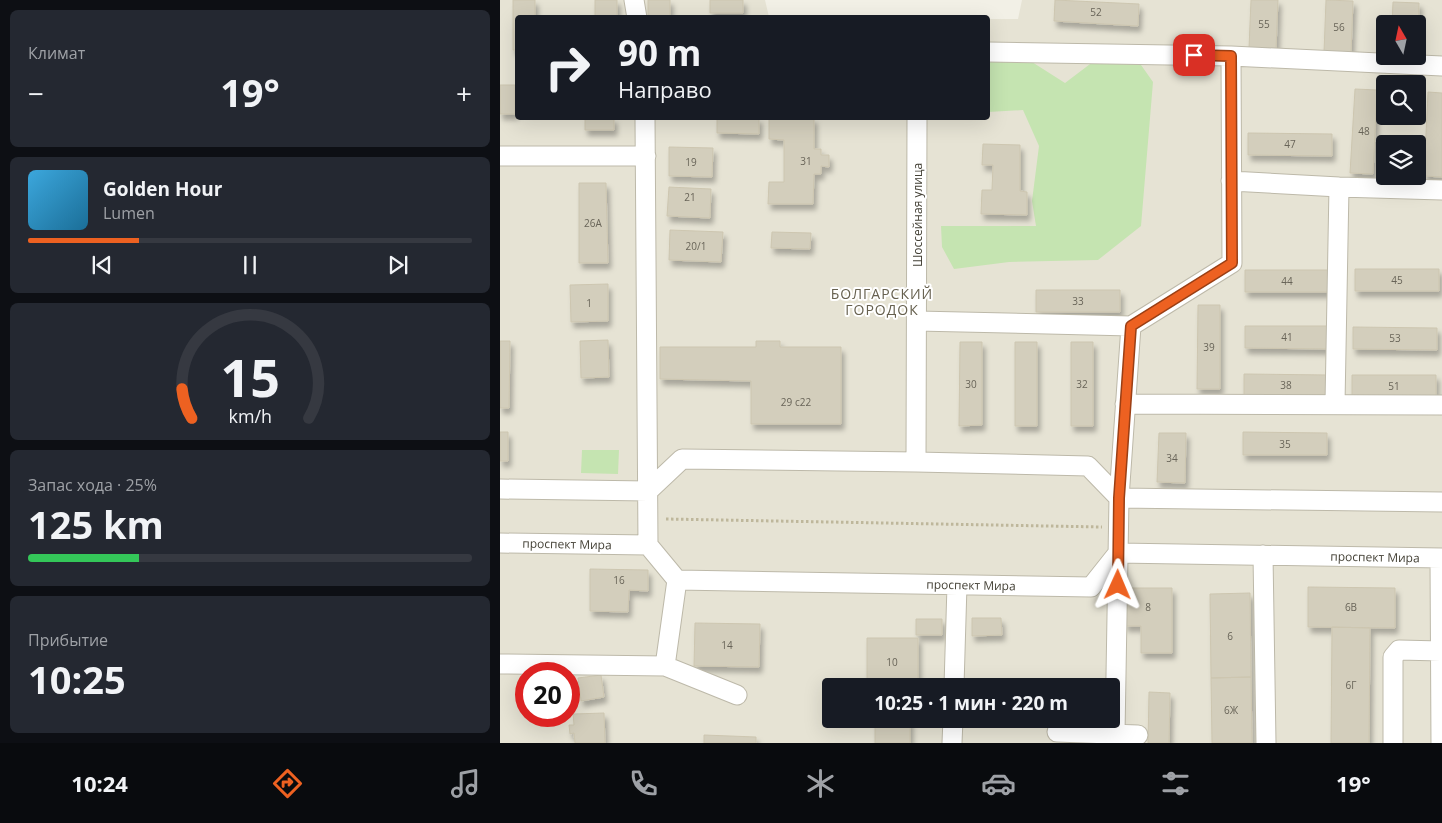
<!DOCTYPE html>
<html lang="ru">
<meta charset="utf-8">
<style>
body{margin:0;font-family:"Open Sans",sans-serif;background:#242831;color:#f1f3f6;height:100vh;display:flex;flex-direction:column;font-size:19px;white-space:nowrap}
*{box-sizing:border-box;margin:0}
p{font-size:16px;color:#9ea1a6}
.icon{flex:none;width:28px;height:28px;fill:none;stroke:currentColor;stroke-width:2;stroke-linecap:round;stroke-linejoin:round}
.map{position:relative;flex:1;overflow:hidden}
.sheet{display:flex;flex-direction:column;gap:10px;padding:10px;background:#0d0f14;width:500px}
.sheet>*{flex:none}
.top-card{position:absolute;left:15px;top:15px;width:475px;height:105px;border-radius:5px;box-shadow:0 5px 20px #0002;background:#171b24;color:#f1f3f6;overflow:hidden}
.needle{width:32px;rotate:351deg}
.fabs{position:absolute;left:876px;top:15px;display:grid;gap:10px}
.fabs a{display:grid;place-items:center;width:50px;height:50px;border-radius:5px;background:#171b24;box-shadow:0 5px 20px #0002;font-size:25px}
.speed{position:absolute;left:15px;top:662px;display:flex;gap:10px;font-size:25px;font-weight:700;text-align:center}
.speed>*{display:grid;place-content:center;width:65px;height:65px;border-radius:50%;background:#171b24;box-shadow:0 5px 20px #0002;line-height:1}
.speed .limit{border:8px solid #d22;background:#fff;color:#111}
.pin{position:absolute;display:grid;place-items:center;width:42px;height:42px;color:#fff;margin:-21px;border-radius:10px;box-shadow:0 2px 8px #0006}
.me{position:absolute;width:55px;margin:-28px;rotate:1deg;stroke-linejoin:round;filter:drop-shadow(0 0 4px #0008)}
.turn{display:flex;align-items:center;gap:18px;height:105px;padding:0 20px;font-size:22px}
.turn .icon{width:65px;height:65px;stroke-width:2.5}
.turn b{display:block;font-size:35px;line-height:42px}
.big{font-size:38px;font-weight:700;line-height:1.1}
.sheet .widget{flex:1;display:flex;flex-direction:column;justify-content:center;gap:8px;min-width:0;padding:0 18px;border-radius:8px;background:#242831}
.sheet .dial{align-items:center;gap:0}
.dial svg{height:130px;overflow:visible;fill:none;stroke:#363941;stroke-width:7;stroke-linecap:round;text-anchor:middle}
.dial text{fill:#f1f3f6;stroke:none}
.song{display:flex;align-items:center;gap:15px}
.cover{width:60px;height:60px;border-radius:8px;background:linear-gradient(135deg,hsl(200 70% 55%),hsl(200 70% 35%))}
.played{height:5px;border-radius:2px;background:linear-gradient(90deg,#ed6121 25%,#363941 25%)}
.keys{display:flex;justify-content:space-around;direction:ltr}
.heat{display:flex;justify-content:space-between;align-items:center;font-size:28px;direction:ltr}
.charge{height:8px;border-radius:4px;background:linear-gradient(90deg,#34c759 25%,#363941 0)}
.trip{position:absolute;left:322px;top:678px;width:298px;height:50px;border-radius:5px;background:#171b24;box-shadow:0 5px 20px #0002;font-weight:700;line-height:50px;text-align:center}
.menu{display:flex;height:80px;justify-content:space-around;align-items:center;background:#090b0e;color:#9ea1a6}
.menu .icon{width:35px;height:35px}
.menu .selected{color:#ed6121}
.menu b{font-size:22px;color:#f1f3f6}
main{display:flex;flex:1;min-height:0}
.map>svg:first-child{display:block}
</style>
<main>
<section class="sheet">
<div class="widget"><p>Климат</p>
<div class="heat"><a>−</a><b class="big">19°</b><a>+</a></div>
</div>
<div class="widget">
<div class="song"><i class="cover"></i><div><b>Golden Hour</b><p>Lumen</p></div></div>
<div class="played"></div>
<div class="keys"><svg class="icon" aria-label="previous" viewBox="0 0 24 24"><path d="M18 5L8 12l10 7zM5 5v14"/></svg><svg class="icon" aria-label="pause" viewBox="0 0 24 24"><path d="M8 5v14M16 5v14"/></svg><svg class="icon" aria-label="next" viewBox="0 0 24 24"><path d="M6 5l10 7-10 7zM19 5v14"/></svg></div>
</div>
<div class="widget dial"><svg viewBox="0 0 100 80">
<path d="M14 69A42 42 0 1 1 86 69"/>
<path d="M14 69A42 42 0 0 1 8 51" stroke="#ed6121"/>
<text x="50" y="56" font-size="32" font-weight="700">15</text>
<text x="50" y="72" font-size="11">km/h</text>
</svg></div>
<div class="widget"><p>Запас хода · 25%</p><b class="big">125 km</b><div class="charge"></div></div>
<div class="widget"><p>Прибытие</p><b class="big">10:25</b></div>
</section>
<div class="map">
<svg width="942" height="743" viewBox="0 0 942 743">
<defs>
<filter id="shadow"><feDropShadow dx="3" dy="5.5" stdDeviation="2.5" flood-color="#0004"/></filter>
</defs>
<rect width="100%" height="100%" fill="#f2f0e6"/>
<!-- residential -->
<path fill="#e6e3d4" fill-rule="evenodd" d="M0,0H265L269,17L18,18V118H488V19H518L522,0H942V743H0ZM885,24H918V56H885ZM885,84H918V116H885ZM885,144H918V176H885ZM26,674H69V716H26ZM331,686H611V719H331Z"/>
<!-- green -->
<path fill="#c5e4b1" d="M521,55L565,83L598,58L634,55L653,82L641,226L598,260L509,262L454,269L442,247L441,226H536L532,201L539,146L523,110L488,112V58Z
M82,450H119L118,474L81,473Z"/>
<!-- building -->
<path fill="#d3cebc" stroke="#cdc6b0" filter="url(#shadow)" d="M13,0H35V18H18V50H13Z
M95,0H117V18H95Z
M148,0H170V18H148Z
M210,0H243V13H210Z
M555,0L639,4L638,26L554,21Z
M751,0H778L776,49L749,48Z
M826,0L853,1L851,53L824,52Z
M893,2L919,3L918,55V24H892Z
M0,85H15V114H0Z
M855,89L877,90L873,174L850,173Z
M928,92L942,93V177L924,176Z
M85,118H114V130H85Z
M217,118H259V134L217,133Z
M269,118H314V149H321V155H329V167L321,166V174H314L313,204H268L269,182H284V140L269,139Z
M748,133L832,134V156L748,155Z
M483,144L520,145V191L527,192V215L481,214L482,190H492L493,165H482Z
M169,147L213,148L212,177L169,176Z
M79,183H106L108,263H79Z
M169,187L211,189L210,218L167,216Z
M170,230L223,232L221,262L169,260Z
M272,232L311,233L310,249L271,248Z
M855,269H939V291H855Z
M745,270H829V292H745Z
M108,284V321L71,322L70,285Z
M536,290H620V312H536Z
M698,305H720V389H697Z
M745,326H829V349L745,348Z
M853,327L937,328V350L853,349Z
M108,340L109,377L81,378L80,341Z
M0,341H10L9,408H0Z
M256,341H280V347H341V424H251V381L160,379V347H256Z
M460,342H482V425L459,426Z
M515,342H537V426H515Z
M571,342H593V426H571Z
M744,374L828,375V397L744,396Z
M852,375H936V397H852Z
M0,432H8V461H0Z
M743,432L827,433V455H743Z
M659,433H686L685,483L657,482Z
M90,569L148,570V591L129,590L128,612L90,611Z
M808,587L895,588V628L808,627Z
M625,588H672V653H641V626H625Z
M750,593L751,677L711,678L710,594Z
M472,618H501L502,635L472,636Z
M416,619H442V635H416Z
M195,623L260,624L259,667L194,666Z
M832,627L870,628L869,743H831Z
M367,638H418V686H367Z
M101,675L104,697L81,701L78,678Z
M751,677L752,743H712L711,678Z
M649,692L670,693L669,743H648Z
M104,713L105,743H75L74,733L70,734L69,725H74L73,714Z
M375,719H410V743H375Z
M204,735L256,737V743H204Z"/>
<g fill="none" stroke-linecap="round" stroke-linejoin="round">
<defs>
<path id="minor" d="M134,0L137,18
M488,52L731,56L942,66
M145,118L148,545
M0,156H146
M731,181L839,187L942,190
M417,321L631,326L732,263L731,56
M625,404L942,405
M835,404L839,187
M416,462L417,118
M0,489L148,491L182,459L416,462L588,466L619,498L942,502
M0,543L148,545L177,580L591,587L618,553L942,558
M763,555L766,743
M940,558L941,743
M0,664L165,666L177,580
M165,666L237,695
M454,686L457,585
M557,732L638,735
M615,734L619,498L631,326
M452,743L453,719
M893,743V657L899,650L941,651"/>
</defs>
<!-- minor casing -->
<use href="#minor" stroke="#bdb9a9" stroke-width="21"/>
<!-- path -->
<path stroke="#beb79b" stroke-width="3" stroke-dasharray="2.5 2.5" stroke-linecap="butt" d="M166,519L602,527"/>
<!-- minor -->
<use href="#minor" stroke="#fff" stroke-width="19"/>
</g>
<g fill="none" stroke-linecap="round" stroke-linejoin="round">
<defs>
<path id="route" d="M618,585L619,498L631,326L732,263L731,56L694,55"/>
</defs>
<!-- route casing -->
<use href="#route" stroke="#9a3f15" stroke-width="12"/>
<!-- route -->
<use href="#route" stroke="#ed6121" stroke-width="9"/>
</g>
<g text-anchor="middle" dominant-baseline="central" stroke-width="4" stroke-linejoin="round" paint-order="stroke">
<!-- number labels -->
<g font-size="10" fill="#686458">
<text x="596" y="12">52</text>
<text x="764" y="24">55</text>
<text x="839" y="27">56</text>
<text x="864" y="131">48</text>
<text x="790" y="144">47</text>
<text x="306" y="161">31</text>
<text x="191" y="162">19</text>
<text x="190" y="197">21</text>
<text x="93" y="223">26А</text>
<text x="196" y="246">20/1</text>
<text x="897" y="280">45</text>
<text x="787" y="281">44</text>
<text x="578" y="301">33</text>
<text x="89" y="303">1</text>
<text x="787" y="337">41</text>
<text x="895" y="338">53</text>
<text x="709" y="347">39</text>
<text x="471" y="384">30</text>
<text x="582" y="384">32</text>
<text x="786" y="385">38</text>
<text x="894" y="386">51</text>
<text x="296" y="402">29 с22</text>
<text x="785" y="444">35</text>
<text x="672" y="458">34</text>
<text x="119" y="580">16</text>
<text x="648" y="607">8</text>
<text x="851" y="607">6В</text>
<text x="730" y="636">6</text>
<text x="227" y="645">14</text>
<text x="392" y="662">10</text>
<text x="851" y="685">6Г</text>
<text x="731" y="710">6Ж</text>
</g>
<!-- street labels -->
<g font-size="12" fill="#444136" stroke="#fff">
<text transform="translate(417 215) rotate(-90)">Шоссейная улица</text>
<text transform="translate(67 544) rotate(1)">проспект Мира</text>
<text transform="translate(875 557) rotate(1)">проспект Мира</text>
<text transform="translate(471 585) rotate(1)">проспект Мира</text>
</g>
<!-- neighbourhood labels -->
<g font-size="14" letter-spacing="1" fill="#66604e" stroke="#fff">
<text x="382" y="293">БОЛГАРСКИЙ<tspan x="382" dy="16">ГОРОДОК</tspan></text>
</g>
</g>
</svg>
<div class="fabs">
<a><svg class="needle" viewBox="-14 -14 28 28"><path d="M0-13l5 13h-10z" fill="#e53935"/><path d="M0 13l5-13h-10z" fill="#9ea1a6"/></svg></a>
<a><svg class="icon" aria-label="search" viewBox="0 0 24 24"><circle cx="10" cy="10" r="6"/><path d="M15 15l6 6"/></svg></a>
<a><svg class="icon" aria-label="layers" viewBox="0 0 24 24"><path d="M12 4l9 5-9 5-9-5zM3 14l9 5 9-5"/></svg></a>
</div>
<div class="speed"><div class="limit">20</div></div>
<div class="pin" style="left:694px;top:55px;background:#d93025"><svg class="icon" aria-label="arrive" viewBox="0 0 24 24"><path d="M6 21V4h12l-3 4 3 4H6"/></svg></div>
<svg class="me" style="left:618px;top:585px" viewBox="-20 -20 40 40"><path d="M0-17L14 15 0 8-14 15z" fill="#ed6121" stroke="#fff" stroke-width="4"/></svg>
<div class="trip">10:25 · 1 мин · 220 m</div>
<div class="top-card">
<div class="turn"><svg class="icon" aria-label="right" viewBox="0 0 24 24"><path d="M7 20v-9h11M14 6l5 5-5 5"/></svg><div><b>90 m</b>Направо</div></div>
</div>
</div>
</main>
<nav class="menu">
<b>10:24</b>
<svg class="icon selected" aria-label="directions" viewBox="0 0 24 24"><path d="M12 3l9 9-9 9-9-9zM9 14v-3h6M13 9l2 2-2 2"/></svg>
<svg class="icon" aria-label="music" viewBox="0 0 24 24"><path d="M9 18V5l10-2v13"/><circle cx="6" cy="18" r="3"/><circle cx="16" cy="16" r="3"/></svg>
<svg class="icon" aria-label="phone" viewBox="0 0 24 24"><path d="M5 4h4l2 5-3 2q2 4 5 5l2-3 5 2v4C11 20 4 13 5 4z"/></svg>
<svg class="icon" aria-label="climate" viewBox="0 0 24 24"><path d="M12 3v18M4 7l16 10M4 17L20 7"/></svg>
<svg class="icon" aria-label="car" viewBox="0 0 24 24"><path d="M5 17H2v-5l4-1 3-4h7l3 4 3 1v5h-3M9 17h6M6 11h13"/><circle cx="7" cy="17" r="2"/><circle cx="17" cy="17" r="2"/></svg>
<svg class="icon" aria-label="filters" viewBox="0 0 24 24"><path d="M4 7h16M4 17h16"/><circle cx="9" cy="7" r="2"/><circle cx="15" cy="17" r="2"/></svg>
<b>19°</b>
</nav>
